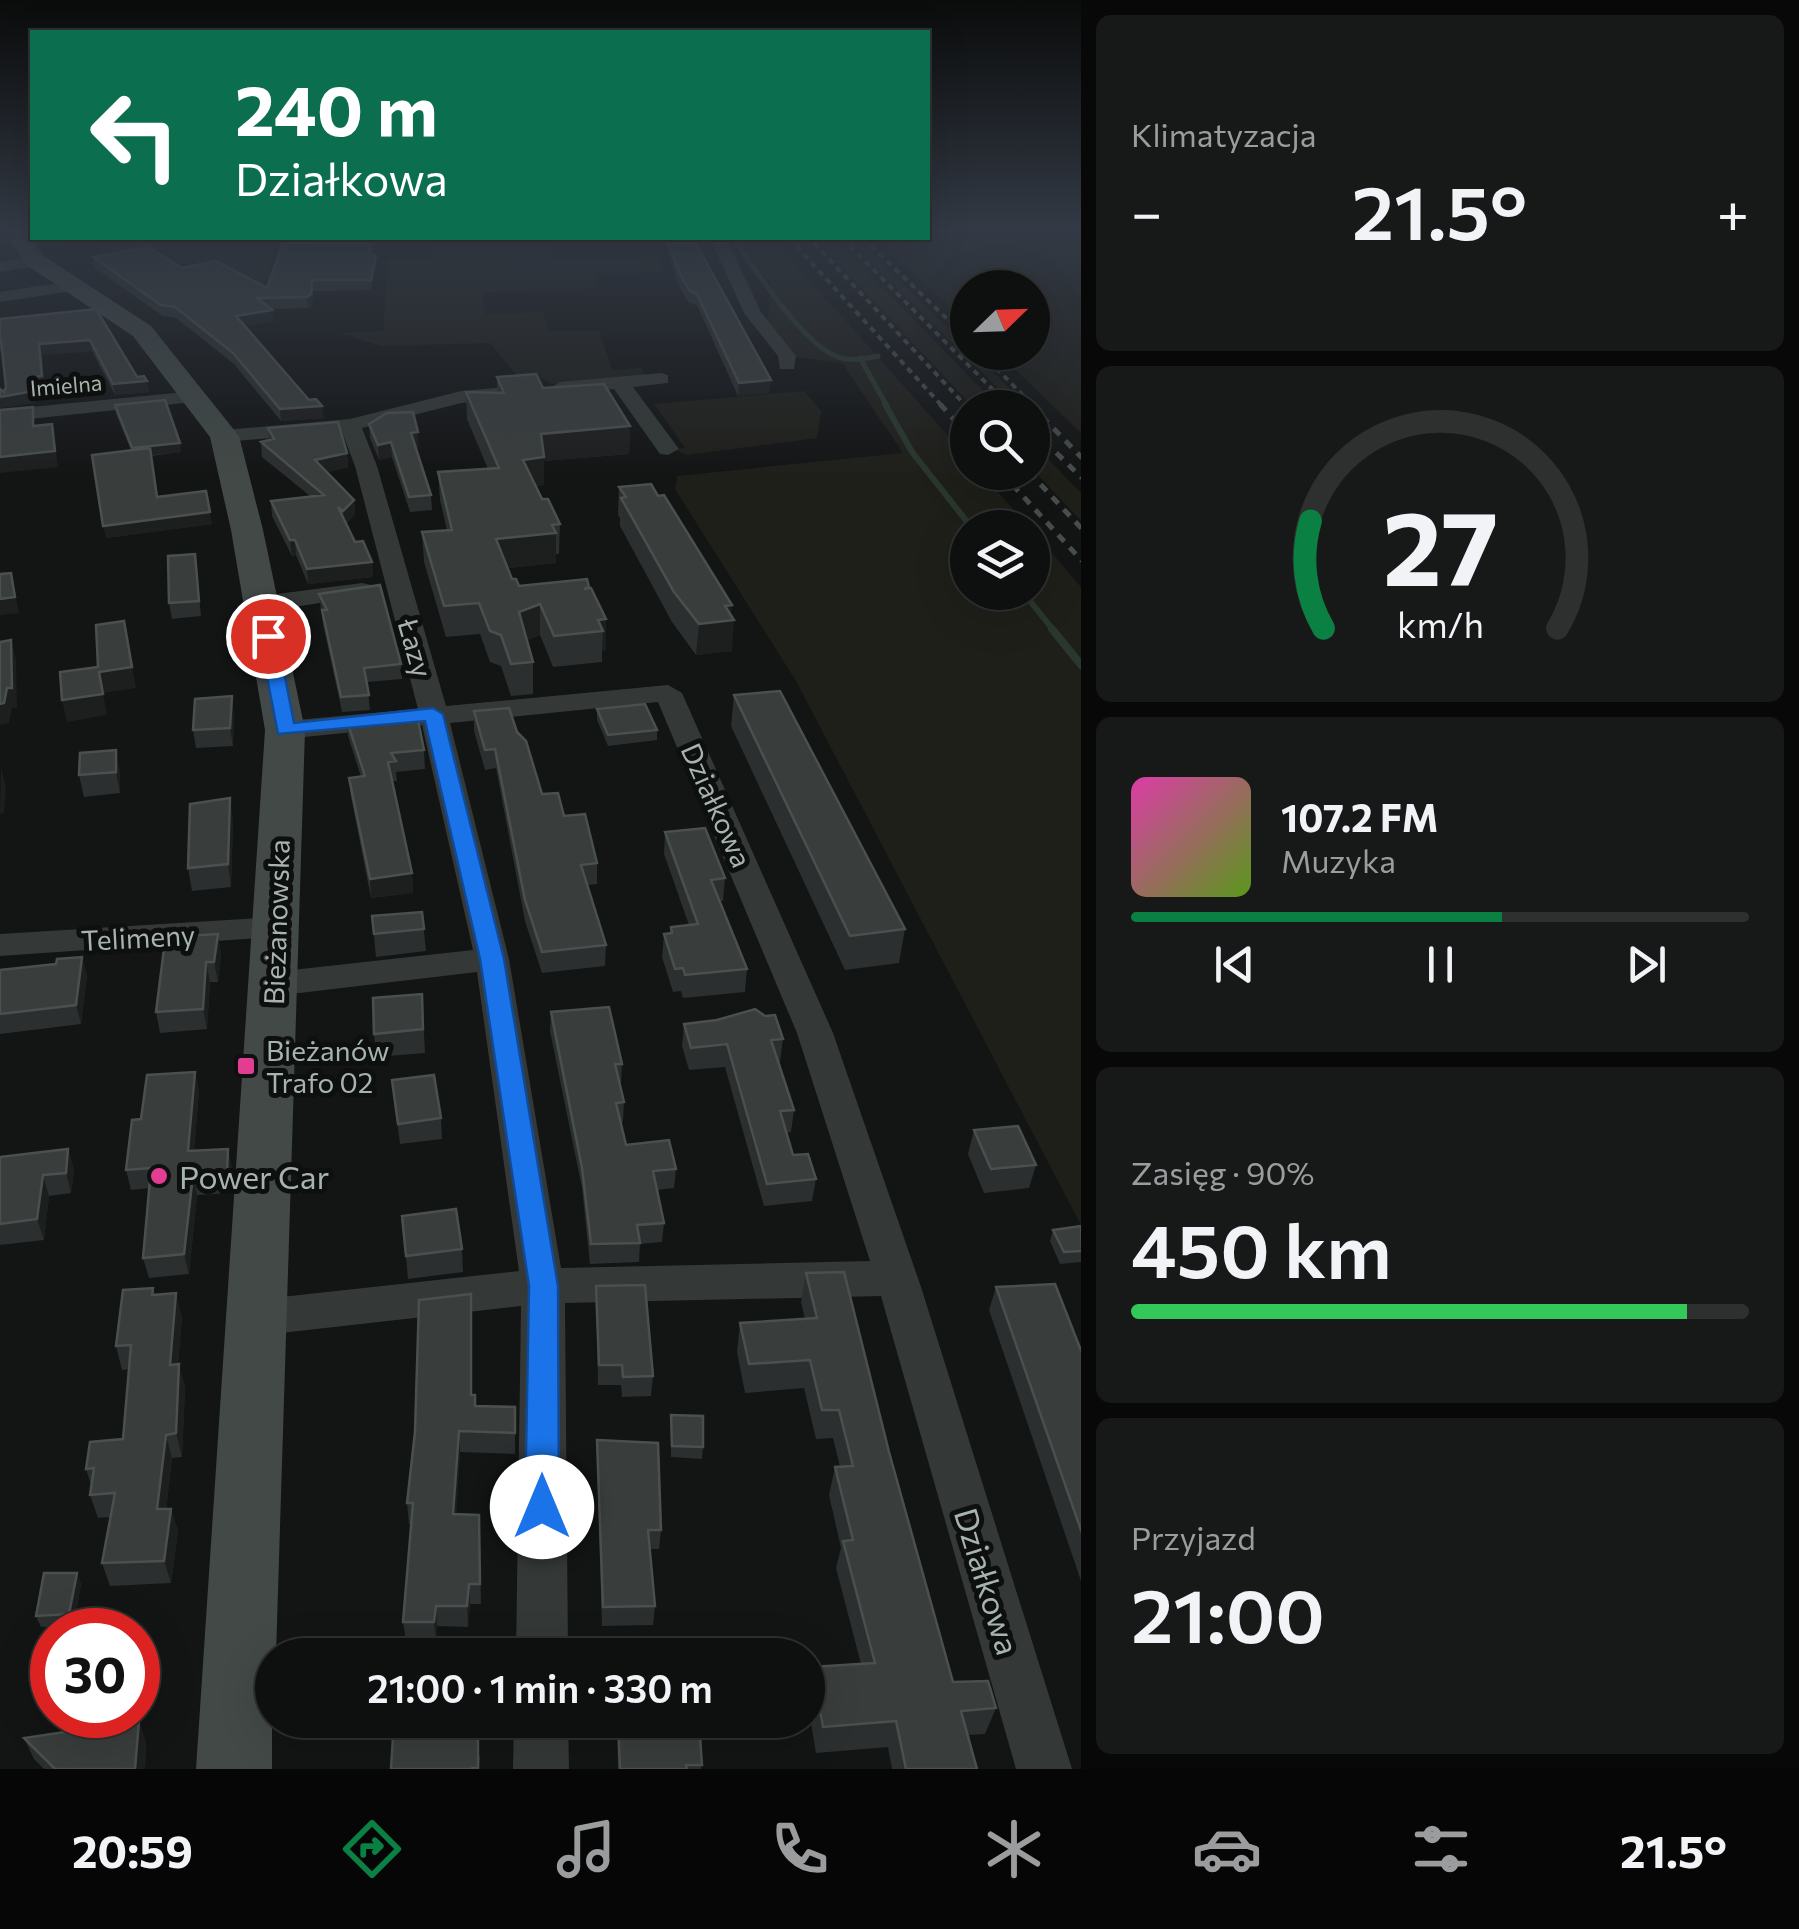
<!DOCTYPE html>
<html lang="pl">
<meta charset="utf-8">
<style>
body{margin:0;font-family:Commissioner,sans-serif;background:#171818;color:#f1f3f6;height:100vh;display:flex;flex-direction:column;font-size:38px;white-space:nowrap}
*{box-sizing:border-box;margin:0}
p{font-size:32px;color:#9b9c9e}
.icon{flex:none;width:55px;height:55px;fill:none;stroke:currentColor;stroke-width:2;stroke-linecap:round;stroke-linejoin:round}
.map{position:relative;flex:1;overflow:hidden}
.side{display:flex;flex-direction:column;gap:15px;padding:15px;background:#080808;width:718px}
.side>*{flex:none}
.top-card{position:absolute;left:30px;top:30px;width:900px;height:210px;border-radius:0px;box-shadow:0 10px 40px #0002,0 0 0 2px #2e2f2f;background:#0b6e4f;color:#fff;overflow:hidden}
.needle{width:65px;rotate:67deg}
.fabs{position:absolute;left:950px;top:270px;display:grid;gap:20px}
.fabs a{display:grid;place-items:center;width:100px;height:100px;border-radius:50%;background:#0e0f0f;box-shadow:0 10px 40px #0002,0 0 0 2px #2e2f2f;font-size:50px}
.speed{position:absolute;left:30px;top:1608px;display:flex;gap:20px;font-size:50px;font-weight:700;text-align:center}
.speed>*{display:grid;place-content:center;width:130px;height:130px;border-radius:50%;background:#0e0f0f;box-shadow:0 10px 40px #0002,0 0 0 2px #2e2f2f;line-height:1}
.speed .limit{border:15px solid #d22;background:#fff;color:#111}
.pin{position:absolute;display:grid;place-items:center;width:85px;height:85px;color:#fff;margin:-42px;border:5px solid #fff;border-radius:50%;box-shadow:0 2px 10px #0007}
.me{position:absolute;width:110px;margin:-55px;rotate:0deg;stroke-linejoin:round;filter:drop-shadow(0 0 8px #0008)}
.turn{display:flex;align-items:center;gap:35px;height:210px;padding:0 40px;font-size:45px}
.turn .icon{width:130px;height:130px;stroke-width:2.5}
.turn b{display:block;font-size:70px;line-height:85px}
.big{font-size:75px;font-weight:600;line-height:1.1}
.side .card{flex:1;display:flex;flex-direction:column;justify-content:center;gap:15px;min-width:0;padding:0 35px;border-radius:15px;background:#171818}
.side .dial{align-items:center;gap:0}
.dial svg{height:260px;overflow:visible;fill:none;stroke:#2e2f2f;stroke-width:7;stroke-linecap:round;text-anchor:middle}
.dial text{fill:#f1f3f6;stroke:none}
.song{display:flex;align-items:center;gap:30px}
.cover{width:120px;height:120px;border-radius:15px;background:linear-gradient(135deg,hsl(320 70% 55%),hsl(90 70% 35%))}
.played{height:10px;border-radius:5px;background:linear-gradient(90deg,#0b8043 60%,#2e2f2f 60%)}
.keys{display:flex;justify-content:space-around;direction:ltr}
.heat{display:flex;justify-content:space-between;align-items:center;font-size:55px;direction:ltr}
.charge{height:15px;border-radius:8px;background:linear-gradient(90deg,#34c759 90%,#2e2f2f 0)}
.trip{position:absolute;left:255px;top:1638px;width:570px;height:100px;border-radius:50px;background:#0e0f0f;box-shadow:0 10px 40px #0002,0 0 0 2px #2e2f2f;font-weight:600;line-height:100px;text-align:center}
.menu{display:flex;height:160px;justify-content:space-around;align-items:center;background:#060606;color:#9b9c9e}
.menu .icon{width:70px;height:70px}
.menu .on{color:#0b8043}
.menu b{font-size:45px;color:#f1f3f6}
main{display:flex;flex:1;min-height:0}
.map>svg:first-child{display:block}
</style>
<main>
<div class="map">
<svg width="1082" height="1769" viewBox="0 0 1082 1769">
<rect width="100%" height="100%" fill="#131414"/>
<!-- green -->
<path fill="#1f1f1a" d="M928,230H1081V433L998,353L1032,352V288H968L967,324L877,238H928Z
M42,238H648L548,241L553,260L658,256L664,272L592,273L598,288L483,292L484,314L543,312L549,331H599L612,370L642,368L646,378L551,384L538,377L519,378L490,343L381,346L339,333L383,331L388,259L431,258L432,244L265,248L275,251L269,270L325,269L324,279L265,280L260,292L201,264Z
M736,238H772L967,457L968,472L981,473L1029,527L968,528V592H1032L1033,531L1081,587V1225L796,681L675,489L677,476L903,453L842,363L796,357L768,320L770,282Z
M814,238H834L999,407H973Z
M846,238H855L967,346L968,352L974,353L1029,407H1017Z
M804,391L821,411L817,438L687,455L674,449L685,448L654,404Z
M1033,443L1081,493V521L1033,470Z"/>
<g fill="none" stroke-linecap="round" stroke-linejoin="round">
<!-- stream-far2 -->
<path stroke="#2a372e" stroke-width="5" d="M733,238C756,270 802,344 838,357C851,362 866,358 878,356
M860,358L887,406"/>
<!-- stream-far1 -->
<path stroke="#2a372e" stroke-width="6" d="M885,404L912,452L972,528
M1023,592L1054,631"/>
<!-- stream -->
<path stroke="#2a372e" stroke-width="8" d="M1052,629L1082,666"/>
<!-- street -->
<path fill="#343937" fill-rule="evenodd" d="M710,238H726L761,312L796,356L794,369H780L778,356L744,313Z
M36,256L42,257V265L0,272V262Z
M73,281L79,282V290L0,302V292Z
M661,373L668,375V383L633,387L679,449L668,455L660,454L614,389L560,394L550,388L560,382Z
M507,387L517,393L514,397L461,403L362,428L377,466L446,706L668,685L682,693L833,1033L921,1287L1072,1769H1016L881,1296L565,1303L568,1655H516L521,1306L254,1336L239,1331L232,1318L239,1305L254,1300L519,1271L477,972L274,996L262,992L256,984L262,976L274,972L473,950L422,725L285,739L275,736L271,730L275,724L285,721L418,709L355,466L342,432L224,442L213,436L224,430L350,419L461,391ZM658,702L797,1033L870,1261L561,1268L509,959L450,723Z
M196,391L206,397L203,401L0,422V410Z
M362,583L371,585L374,590L371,595L262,612L249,604L262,596Z
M276,917L288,920L293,928L288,936L0,956V934Z
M514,1720H568L569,1769H513Z"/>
<!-- secondary -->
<path fill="#424946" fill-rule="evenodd" d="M10,230H32L35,244L44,256L151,326L239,436L263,530L305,730L276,1655H272V1769H196L265,730L231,530L210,437L133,336L28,266L13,245Z"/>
<!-- rail-far1 -->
<path stroke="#474e4b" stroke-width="4" stroke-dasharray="6 5" stroke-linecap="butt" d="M789,238L942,406
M842,238L1009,406
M863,238L968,339
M814,243L966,406
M981,352L1033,406"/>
<!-- rail -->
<path stroke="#474e4b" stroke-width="5" stroke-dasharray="9 8" stroke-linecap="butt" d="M940,404L968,435
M964,404L968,408
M1007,404L1011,408
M1030,404L1082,458
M1032,429L1082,478
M1001,472L1082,561
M1029,472L1082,529"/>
</g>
<!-- wall -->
<path fill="#2c2f2f" d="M664,238H693L771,380L769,393L738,396L697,305L688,302L678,284Z
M371,255L376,267L371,290L313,291L312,305L308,308L271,309L273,321L244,326L324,418L281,421L234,364L176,318L163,316L95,268L93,257L182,268L267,288Z
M96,309L137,377L147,381L149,392L115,395L92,351L42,355L44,387L36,388V403L4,392L6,387L2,351H0V319Z
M497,377L543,388L630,426L629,454L544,461V485L535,486L542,499L560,524L559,554H556V563L507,568L512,579L519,586L589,589L606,619V650L602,651V662L553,667L540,635L527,640L533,662V694L511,696L501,666L490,662L480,634L446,637L424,562L422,532L447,530L440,500L438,472L488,469L467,419L466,392L497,393Z
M115,405L181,452L151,456L157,497L212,524L106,538L131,450L116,414Z
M369,424L419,447H416L431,495L432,510L410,512L392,457L379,460L370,438Z
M268,428L347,453L348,467L327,472L354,500L355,514L346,524L355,542L372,562L373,577L308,584L296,555L292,556L272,516L271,501L310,496L262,457L261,442L269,441Z
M619,487L731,616L732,651L696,655L672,622L620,526V518L618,515Z
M195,554L201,616L172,619L169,603Z
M319,594L401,664L402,679L367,682L370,710L342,712L323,624Z
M734,695L905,929L899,963L845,970L731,726Z
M597,709L657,730V740L608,746L597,720Z
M474,711L517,732L542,794L564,816L597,863V884L587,885L606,945L605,966L542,973L525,921L496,768L485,770L474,731Z
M234,714L233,746L196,748L193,730Z
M346,718L424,750L425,769L396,772L397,781H392L412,873L413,893L371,898L351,797L349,778L361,777L348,736Z
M120,771V793L84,797L79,775Z
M233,820L231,887L192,891L188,868Z
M665,832L725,878L723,901H720L747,969L745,992L683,998L681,991L673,992L662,957L664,934H670L671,927L689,925L664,854Z
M422,912L426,951L376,957L372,916Z
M218,934L221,955L218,982H210L207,1029L160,1033L156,1012L188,936Z
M82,957L87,976L81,1024L0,1034V970L56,964Z
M422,994L425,1053L376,1057L374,1034Z
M551,1012L622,1064L621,1083H620L624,1102L623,1122H621L626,1145L676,1169L674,1188L657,1190L664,1223L662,1242L640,1244L639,1262L590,1264L582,1188L550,1031Z
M684,1024L783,1039L780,1062H778L794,1110L791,1132L786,1133L793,1155L816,1179L812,1201L764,1206L725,1067L689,1070L682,1046Z
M195,1072L199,1091L194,1151L228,1149L232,1169L230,1193L197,1195L189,1274L149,1278L143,1258L150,1188L131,1190L126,1170L141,1119Z
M392,1080L441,1118L442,1139L400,1144Z
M974,1130L1036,1165L1029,1188L984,1193L968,1154Z
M68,1149L74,1170L71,1193L49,1196L44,1240L0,1245V1157Z
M402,1216L462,1249L463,1272L408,1279Z
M1081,1226L1082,1262L1060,1264L1050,1241L1053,1230Z
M806,1273L889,1452L953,1682L996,1708L985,1734L968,1735L977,1769H892L888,1747L816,1753L808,1705V1685L812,1667L861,1664L836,1568L841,1548L829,1495L835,1467H840L833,1438L816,1439L804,1388L745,1393L737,1352L740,1323L805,1319L801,1302Z
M596,1286L653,1376L651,1396L622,1397L621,1385H598Z
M996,1287L1082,1353V1584L989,1310Z
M153,1288L155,1295L182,1316L178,1364L185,1387L182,1457L172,1458L166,1509H171L178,1531L171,1583L110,1586L102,1563L111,1517L98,1518L90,1495L91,1485L86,1469L123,1439L129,1369L122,1370L116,1346Z
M471,1294L472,1395L476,1406L515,1407V1454L460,1452L456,1514L479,1515L481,1604H470L468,1627L437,1626L436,1642H406L403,1622L411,1524H409L407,1503Z
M671,1415L703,1447L702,1459L671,1457Z
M597,1440L661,1530L659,1549H650L655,1606L653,1625L602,1626L597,1460Z
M77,1573L81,1584L74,1625L41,1627L36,1616Z
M385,1720H473V1736L480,1758L479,1769H391L393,1737L387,1736Z
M617,1720H737L734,1737L700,1738L701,1769H618Z
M24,1738L146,1742L145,1769H44L34,1759Z"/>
<!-- shaded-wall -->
<path fill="#1d1e1e" d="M376,256V267L371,290V280Z
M312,280V305L308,308L307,297Z
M272,310L273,321L237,327L236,316Z
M90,340L92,351L42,355L44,387L36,388V403L0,408V397L34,377L39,344Z
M771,380L769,393L738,396L739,383Z
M147,381L149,392L115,395L113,384Z
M322,406L324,418L281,421L280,409Z
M52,424L58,467L0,473V457Z
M630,426L629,454L544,461V485L523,488V460L541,434Z
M418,432L419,447L412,448L411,433Z
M391,442L392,457L379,460L378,445Z
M180,443L181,452L134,457L132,448Z
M347,453L348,467L316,474L315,460Z
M354,500L355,514L344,525L343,511Z
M210,512L212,524L106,538L103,526Z
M556,533V563L497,569L496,539Z
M290,540H295L296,555L292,556Z
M372,562L373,577L308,584L307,569Z
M11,573L19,613L0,615V599Z
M540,604V635L519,643V612Z
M732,605L731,621L734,620L732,651L696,655L699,624L725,606Z
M606,619V650L602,651L603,631L598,620Z
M124,621L136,688L103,693L107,715L67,722L62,700L99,672Z
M11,640L16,659L17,708H12L9,723L0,725V704Z
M232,696L234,714L233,746L230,728Z
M116,750L120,771V793L116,772Z
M1,767L6,787L4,813L0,814Z
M230,798L233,820L231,887L228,864Z
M412,873L413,893L371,898L370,879Z
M218,934L221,955L218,982L214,962Z
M82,957L87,976L81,1024L76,1005Z
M206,962L210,982L207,1029L203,1009Z
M195,1072L199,1091L192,1171L188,1151Z
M68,1149L74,1170L71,1193L66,1173Z
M228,1149L232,1169L230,1193L227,1173Z
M43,1175L49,1196L44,1240L37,1219Z
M193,1175L197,1195L189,1274L184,1254Z
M176,1293L182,1316L176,1388L170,1365Z
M179,1364L185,1387L182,1457L176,1433Z
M459,1431L460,1452L455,1535L453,1514Z
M166,1435L172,1458L164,1532L157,1509Z
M171,1509L178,1531L171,1583L164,1561Z
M77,1573L81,1584L74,1625L69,1614Z
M469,1584L470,1604L468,1627L467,1606Z
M436,1606L437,1626L436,1642L434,1622Z
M139,1721L146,1742L145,1769H135Z"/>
<!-- building -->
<path fill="#393d3c" stroke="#4a504e" stroke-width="2.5" d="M667,238H693L771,380L739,383L697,294L689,290L679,272Z
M370,239V254L376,256L371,280H312L311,294L307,297L257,298L272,310L236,316L309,400L316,399L322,406L280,409L233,353L175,307L161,305L93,257L148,247L182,268L216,261L267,288L283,243Z
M96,309L137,377L144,376L147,381L113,384L90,340L39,344L42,376L34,377V391L0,397V389L4,392L6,387L1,340H0V319Z
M536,374L543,388L604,384L630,426L541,434L544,457L523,460L542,499H548L560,524L552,525L556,533L496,539L512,579H516L519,586L587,579L589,587L584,589L591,588L606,619L598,620L603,631L554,636L540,604L519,612L533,662L511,664L501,635L490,631L479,603L444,606L422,532L452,530L438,472L499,468L466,392L504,393L497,377Z
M165,400L180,443L132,448L115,405Z
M33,407V426L52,424L55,451L0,457V410Z
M413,412L418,432L411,433L431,495L409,497L391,442L378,445L369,424L387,413Z
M338,422L347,453L315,460L354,500L343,511L338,507L355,542L363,541L372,562L307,569L295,540H290L271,501L324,495L261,442L274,439L268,428Z
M150,448L157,497L206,491L210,512L103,526L92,455Z
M651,484L658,496L664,495L732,605L725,606L734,620L699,624L674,592L621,498L626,497L619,487Z
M195,554L199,601L169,603L168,556Z
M11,573L15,597L0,599V574Z
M380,585L401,664L364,668L369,695L341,697L322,610H327L319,594Z
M124,621L132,667L99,672L103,694L62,700L60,672L98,667L96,625Z
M11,640L12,688H7L4,703L0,704V642Z
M780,691L905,929L850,936L734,695Z
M232,696L230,728L193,730L195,699Z
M645,704L657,730L608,735L597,709Z
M509,708L517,732L526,741L542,794L558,793L564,816L585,814L597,863L581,865L606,945L542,952L525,900L495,749L485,750L474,711Z
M416,710L424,750L391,753L396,761L388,762L412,873L370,879L349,778L365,776L346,718Z
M116,750V772L79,775L80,753Z
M230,798L228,864L188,868L190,804Z
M705,828L725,878L711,880L747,969L685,975L683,968L675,969L664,934L672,933L671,927L698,924L665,832Z
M422,912L424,929L374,934L372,916Z
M187,931V936L218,934L214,962H206L203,1009L156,1012L166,933Z
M82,957L76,1005L0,1014V970L56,964L57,959Z
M422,994L423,1029L374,1034L373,998Z
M609,1007L622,1064H615L624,1102L616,1103L626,1145L669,1140L676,1169L653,1171L664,1223L637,1225L640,1243L591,1244L582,1168L551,1012Z
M755,1009L765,1016L775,1015L783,1039L771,1040L794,1110L780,1111L793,1155L808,1154L816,1179L767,1184L727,1044L691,1048L684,1024L717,1020Z
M195,1072L188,1151L228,1149L227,1173L193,1175L184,1254L143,1258L151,1168L126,1170L132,1120L141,1119L147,1075Z
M434,1075L441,1118L398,1124L392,1080Z
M1018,1126L1036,1165L991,1169L974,1130Z
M68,1149L66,1173L43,1175L37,1219L0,1224V1157Z
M456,1209L462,1249L406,1256L402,1216Z
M1081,1226L1082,1251L1064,1252L1053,1230Z
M844,1272L889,1452L953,1682L988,1681L996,1708L961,1711L977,1769H906L896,1721L823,1727L812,1667L875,1663L843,1541L853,1540L835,1467L853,1466L839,1410H822L810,1360L749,1364L740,1323L817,1318L806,1273Z
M1055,1284L1082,1353V1533L996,1287Z
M645,1285L653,1376L623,1377L622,1365H599L596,1286Z
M153,1288L152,1295L176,1293L170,1365L179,1364L176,1433L166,1435L157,1509H171L164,1561L102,1563L115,1493L90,1495L94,1468L86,1469L90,1442L123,1439L131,1345L116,1346L123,1290Z
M471,1294V1395H475V1406L515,1407V1433L459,1431L453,1514L479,1515L480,1584H469L467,1606H436L434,1622H403L413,1503H407L415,1432L419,1300Z
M671,1415L703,1416V1447L672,1446Z
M597,1440L658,1443L661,1530H648L655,1606L603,1607Z
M44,1573H77L69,1614L36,1616Z
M394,1720H472V1736L478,1737V1768H472V1769H391Z
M618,1720H699L702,1765H686L687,1769H620Z
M139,1721L135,1769H55L24,1738Z"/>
<!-- sky -->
<linearGradient id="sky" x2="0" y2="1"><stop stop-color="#0a0b0b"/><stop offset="0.48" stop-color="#333a45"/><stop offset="1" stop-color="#333a45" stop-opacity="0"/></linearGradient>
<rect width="1082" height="478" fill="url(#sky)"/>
<!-- route -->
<path fill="#1a73e8" stroke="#114b97" stroke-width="2.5" d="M268,630L277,636L294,723L433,708L443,714L504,959L558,1286L559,1507L554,1519L542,1523L530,1519L525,1507L529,1286L480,959L425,721L278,734L259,636Z"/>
<!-- markers -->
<g fill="#e23d93" stroke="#0e0f0f" stroke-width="4">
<rect x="236" y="1056" width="20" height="20" rx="5"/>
<circle cx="159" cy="1176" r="10"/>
</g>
<g text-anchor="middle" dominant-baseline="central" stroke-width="10" stroke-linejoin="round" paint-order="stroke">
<!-- far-street labels -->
<g font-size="22" fill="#a6b4ad" stroke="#0e0f0f">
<text transform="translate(66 385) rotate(-5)">Imielna</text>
</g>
<!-- street labels -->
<g font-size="28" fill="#a6b4ad" stroke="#0e0f0f">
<text transform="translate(416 648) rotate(74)">Łazy</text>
<text transform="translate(717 805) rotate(66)">Działkowa</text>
<text transform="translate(276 922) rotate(-88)">Bieżanowska</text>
<text transform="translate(138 937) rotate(-3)">Telimeny</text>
</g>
<!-- poi labels -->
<g font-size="28" fill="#a6b4ad" stroke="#0e0f0f" text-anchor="start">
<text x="266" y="1050">Bieżanów<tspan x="266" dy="32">Trafo 02</tspan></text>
</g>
<!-- near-poi labels -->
<g font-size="32" fill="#a6b4ad" stroke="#0e0f0f" text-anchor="start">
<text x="179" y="1176">Power Car</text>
</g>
<!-- near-street labels -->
<g font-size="32" fill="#a6b4ad" stroke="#0e0f0f">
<text transform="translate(988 1581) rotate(73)">Działkowa</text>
</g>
</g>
</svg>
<div class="fabs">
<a><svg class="needle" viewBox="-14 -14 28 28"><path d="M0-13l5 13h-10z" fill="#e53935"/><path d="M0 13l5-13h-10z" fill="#9b9c9e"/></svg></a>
<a><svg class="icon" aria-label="search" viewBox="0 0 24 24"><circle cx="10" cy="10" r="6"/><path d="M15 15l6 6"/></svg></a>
<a><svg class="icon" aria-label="layers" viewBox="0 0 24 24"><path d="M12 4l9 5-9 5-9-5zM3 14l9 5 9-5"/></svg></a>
</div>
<div class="speed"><div class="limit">30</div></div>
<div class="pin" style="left:268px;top:636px;background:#d93025"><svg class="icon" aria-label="arrive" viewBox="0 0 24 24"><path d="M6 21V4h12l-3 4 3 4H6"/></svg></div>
<svg class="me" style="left:542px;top:1507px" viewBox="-20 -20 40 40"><circle r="19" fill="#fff"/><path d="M0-13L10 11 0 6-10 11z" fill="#1a73e8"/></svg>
<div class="trip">21:00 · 1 min · 330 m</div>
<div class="top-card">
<div class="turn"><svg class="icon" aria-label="left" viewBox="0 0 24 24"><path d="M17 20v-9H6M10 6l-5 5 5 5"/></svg><div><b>240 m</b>Działkowa</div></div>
</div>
</div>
<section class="side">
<div class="card"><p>Klimatyzacja</p>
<div class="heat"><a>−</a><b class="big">21.5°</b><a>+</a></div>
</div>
<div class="card dial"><svg viewBox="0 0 100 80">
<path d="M14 69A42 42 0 1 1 86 69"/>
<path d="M14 69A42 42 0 0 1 10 36" stroke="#0b8043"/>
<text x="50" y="56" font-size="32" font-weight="700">27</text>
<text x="50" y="72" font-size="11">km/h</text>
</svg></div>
<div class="card">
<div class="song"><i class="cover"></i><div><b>107.2 FM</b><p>Muzyka</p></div></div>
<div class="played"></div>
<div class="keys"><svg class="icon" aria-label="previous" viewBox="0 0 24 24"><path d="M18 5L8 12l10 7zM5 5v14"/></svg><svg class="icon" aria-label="pause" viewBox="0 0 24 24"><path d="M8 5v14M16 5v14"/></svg><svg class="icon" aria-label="next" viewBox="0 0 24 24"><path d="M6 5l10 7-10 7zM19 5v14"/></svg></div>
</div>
<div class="card"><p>Zasięg · 90%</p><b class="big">450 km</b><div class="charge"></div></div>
<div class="card"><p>Przyjazd</p><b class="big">21:00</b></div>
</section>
</main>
<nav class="menu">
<b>20:59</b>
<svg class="icon on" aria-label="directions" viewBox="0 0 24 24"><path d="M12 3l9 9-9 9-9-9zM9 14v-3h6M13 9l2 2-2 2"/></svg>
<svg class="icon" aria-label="music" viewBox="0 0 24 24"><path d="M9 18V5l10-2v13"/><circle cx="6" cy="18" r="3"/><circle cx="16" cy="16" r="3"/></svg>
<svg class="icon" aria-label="phone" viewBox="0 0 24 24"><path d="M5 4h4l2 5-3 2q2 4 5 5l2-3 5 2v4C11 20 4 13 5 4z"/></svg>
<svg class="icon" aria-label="climate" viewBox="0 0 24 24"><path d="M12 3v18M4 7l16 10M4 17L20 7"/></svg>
<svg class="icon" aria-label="car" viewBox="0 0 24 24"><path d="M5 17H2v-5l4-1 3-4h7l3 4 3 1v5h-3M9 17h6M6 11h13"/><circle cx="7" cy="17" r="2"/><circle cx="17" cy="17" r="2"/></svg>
<svg class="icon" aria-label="filters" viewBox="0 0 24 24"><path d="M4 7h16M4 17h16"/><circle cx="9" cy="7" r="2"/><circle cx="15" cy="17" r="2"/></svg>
<b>21.5°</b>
</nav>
